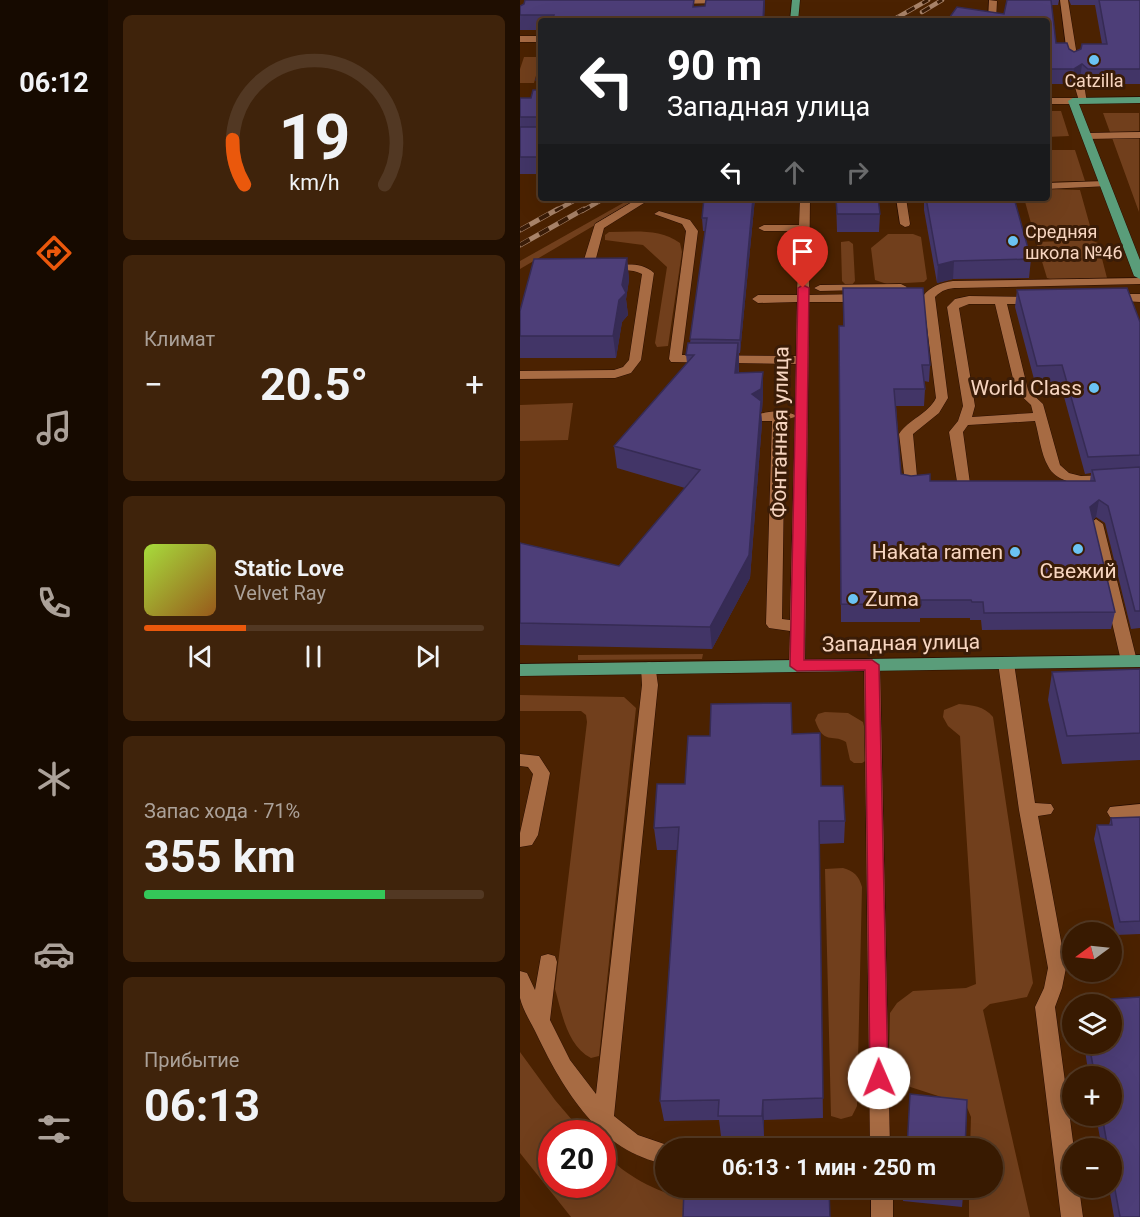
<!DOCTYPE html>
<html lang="ru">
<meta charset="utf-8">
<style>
body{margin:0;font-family:Roboto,sans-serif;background:#3f230b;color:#f1f3f6;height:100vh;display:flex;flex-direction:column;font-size:22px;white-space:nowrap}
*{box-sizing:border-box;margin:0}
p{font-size:20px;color:#aba199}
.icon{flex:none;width:33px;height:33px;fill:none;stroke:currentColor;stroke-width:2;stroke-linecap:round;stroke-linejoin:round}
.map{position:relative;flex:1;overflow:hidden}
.panel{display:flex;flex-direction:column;gap:15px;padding:15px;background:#1f0e01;width:412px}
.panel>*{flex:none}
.top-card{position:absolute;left:18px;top:18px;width:512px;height:183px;border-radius:6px;box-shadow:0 6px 24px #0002,0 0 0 2px #523823;background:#202124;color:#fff;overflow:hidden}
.needle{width:39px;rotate:255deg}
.controls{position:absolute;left:542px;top:922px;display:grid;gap:12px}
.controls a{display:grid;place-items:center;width:60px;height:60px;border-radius:50%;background:#381a01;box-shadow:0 6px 24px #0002,0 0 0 2px #523823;font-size:30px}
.speed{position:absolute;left:18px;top:1120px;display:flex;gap:12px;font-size:30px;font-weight:700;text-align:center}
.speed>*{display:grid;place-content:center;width:78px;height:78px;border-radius:50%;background:#381a01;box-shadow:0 6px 24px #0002,0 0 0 2px #523823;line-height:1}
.speed .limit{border:9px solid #d22;background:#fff;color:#111}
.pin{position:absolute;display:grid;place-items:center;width:51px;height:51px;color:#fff;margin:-62px -26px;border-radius:50% 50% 50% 0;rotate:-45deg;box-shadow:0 0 6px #0007}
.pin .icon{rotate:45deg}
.me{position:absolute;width:66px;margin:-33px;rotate:359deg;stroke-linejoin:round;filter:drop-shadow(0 0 4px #0008)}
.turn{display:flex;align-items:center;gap:21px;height:126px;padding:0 30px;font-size:27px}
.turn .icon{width:78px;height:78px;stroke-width:2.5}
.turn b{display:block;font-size:42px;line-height:51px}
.lanes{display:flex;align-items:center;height:57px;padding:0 30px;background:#0003;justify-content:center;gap:30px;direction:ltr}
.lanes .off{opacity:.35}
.big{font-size:45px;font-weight:700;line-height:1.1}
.panel .card{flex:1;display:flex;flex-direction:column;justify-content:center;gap:9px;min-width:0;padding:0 21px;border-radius:9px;background:#3f230b}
.panel .dial{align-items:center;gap:0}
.dial svg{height:156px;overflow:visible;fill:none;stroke:#523823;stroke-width:7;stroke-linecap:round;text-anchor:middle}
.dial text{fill:#f1f3f6;stroke:none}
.song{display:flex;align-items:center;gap:18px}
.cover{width:72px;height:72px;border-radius:9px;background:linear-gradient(135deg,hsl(80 70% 55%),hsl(30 70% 35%))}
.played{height:6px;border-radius:3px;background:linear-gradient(90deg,#ea580c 30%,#523823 30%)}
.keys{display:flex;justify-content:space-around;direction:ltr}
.heat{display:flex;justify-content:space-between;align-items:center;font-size:33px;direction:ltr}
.charge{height:9px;border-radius:4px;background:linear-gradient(90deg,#34c759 71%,#523823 0)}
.trip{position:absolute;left:135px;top:1138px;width:348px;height:60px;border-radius:30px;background:#381a01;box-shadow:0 6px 24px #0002,0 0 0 2px #523823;font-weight:700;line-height:60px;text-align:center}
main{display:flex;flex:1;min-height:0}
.dock{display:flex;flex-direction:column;width:108px;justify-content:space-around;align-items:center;background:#160a00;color:#aba199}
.dock .icon{width:42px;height:42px}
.dock .selected{color:#ea580c}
.dock b{font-size:27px;color:#f1f3f6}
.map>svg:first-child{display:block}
</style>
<main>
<nav class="dock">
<b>06:12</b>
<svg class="icon selected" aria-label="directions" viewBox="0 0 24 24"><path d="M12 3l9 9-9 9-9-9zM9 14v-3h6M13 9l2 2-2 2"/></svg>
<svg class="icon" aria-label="music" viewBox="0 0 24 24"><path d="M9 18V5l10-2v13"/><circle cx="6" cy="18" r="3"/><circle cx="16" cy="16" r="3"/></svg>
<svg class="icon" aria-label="phone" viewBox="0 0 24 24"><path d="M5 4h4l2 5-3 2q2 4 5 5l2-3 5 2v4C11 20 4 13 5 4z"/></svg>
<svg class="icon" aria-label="climate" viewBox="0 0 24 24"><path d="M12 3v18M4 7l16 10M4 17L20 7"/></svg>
<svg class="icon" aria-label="car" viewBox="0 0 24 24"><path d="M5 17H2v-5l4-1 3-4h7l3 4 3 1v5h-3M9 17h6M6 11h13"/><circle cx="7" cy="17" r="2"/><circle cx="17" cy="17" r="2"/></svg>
<svg class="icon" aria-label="filters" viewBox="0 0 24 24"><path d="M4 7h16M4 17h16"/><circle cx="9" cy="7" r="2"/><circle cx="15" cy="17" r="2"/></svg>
</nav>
<section class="panel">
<div class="card dial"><svg viewBox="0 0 100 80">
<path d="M14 69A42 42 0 1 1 86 69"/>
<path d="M14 69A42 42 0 0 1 8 46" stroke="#ea580c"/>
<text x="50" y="56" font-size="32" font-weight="700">19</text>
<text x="50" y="72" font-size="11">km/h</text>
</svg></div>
<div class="card"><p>Климат</p>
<div class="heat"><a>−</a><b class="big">20.5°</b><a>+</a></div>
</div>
<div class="card">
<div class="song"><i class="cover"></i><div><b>Static Love</b><p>Velvet Ray</p></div></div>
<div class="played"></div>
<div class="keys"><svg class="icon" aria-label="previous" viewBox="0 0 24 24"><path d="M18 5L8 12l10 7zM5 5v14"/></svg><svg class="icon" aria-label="pause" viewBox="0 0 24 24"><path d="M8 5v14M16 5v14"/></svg><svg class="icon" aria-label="next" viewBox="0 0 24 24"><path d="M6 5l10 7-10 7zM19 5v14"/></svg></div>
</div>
<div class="card"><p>Запас хода · 71%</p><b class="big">355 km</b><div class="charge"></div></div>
<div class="card"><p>Прибытие</p><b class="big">06:13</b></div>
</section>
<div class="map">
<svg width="620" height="1217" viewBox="0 0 620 1217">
<rect width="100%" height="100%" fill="#4b2201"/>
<!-- green -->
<path fill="#713f1c" d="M4,57H21L14,83H0V69Z
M527,111H541L549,136L527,137Z
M583,113H619V212Z
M527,150H555L565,181L527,182V169L532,168Z
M527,189L560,190L572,233L521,236L514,234L504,198H526Z
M112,198H121L0,269V261Z
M89,232C114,232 139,228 160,243L162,252L148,346L137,347L135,343L147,267L123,245L85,240V235Z
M368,234H393L401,237L407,279L404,282L367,284L355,280L351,248Z
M570,240L578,243L587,278L533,280L527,278L517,245L518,242Z
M329,241L333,244L335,281L332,285H326L322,281L321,245V242Z
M53,403L48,440L0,441V405Z
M183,654L182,659L58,660V655Z
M0,695L104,697L116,708L79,1056L71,1058C47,1046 42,1013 35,989L67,722L66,715L61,711H0Z
M439,704C452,705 464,706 473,717L513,983L507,997L470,1004L463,1010L510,1217H449V1188H472V1149H450L451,1117L446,1105L378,1083L371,1073L369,1057L370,1013L377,1003L393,991L446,988L456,984L440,736L428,726L423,717L424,710Z
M305,712L328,713L343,722L347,739V760L342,763H334L330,760L326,742C311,733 304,746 295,720L298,714Z
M323,868C334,871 339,876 342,887L337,1106L332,1116L321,1119L311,1116L305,869Z
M0,1052L35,1100L64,1134H32V1185H82L83,1152C107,1177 134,1190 167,1200L166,1217H51L0,1153Z"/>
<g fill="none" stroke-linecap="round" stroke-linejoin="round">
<defs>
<path id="minor" d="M152,0H211L207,3L156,4Z
M469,0L477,1L476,21H468Z
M540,0H548L558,62L553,65L548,62Z
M0,36H21V42H0Z
M559,81L564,84L567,103L559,101L554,84Z
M526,98H553L558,101L553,104H526Z
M620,132V138L567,139L562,136L567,133Z
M585,181L590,184L589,186L526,189V183Z
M119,198H132L84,228L75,262C94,270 117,257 134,273L121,360L111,373L95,378L0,379V371L94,370L103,367L109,360L122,274C104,264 80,279 63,263L75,224Z
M280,198H290L289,295L343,294L349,298L343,302H289L285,666L283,670H271L269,666L270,631L249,628L246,624L252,421H242L235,417C243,410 266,410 275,415L276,364L151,362L149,359L166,231L162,224L134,214L139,211L170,220L178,231L162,355L276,356L277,302L238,303L232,299L238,295H277L279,231H244L238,228L244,225H279ZM275,417L270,620L262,619L265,420Z
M376,198H386L390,224L389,226L385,227L380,224Z
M620,278V284L438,288C428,288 422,290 415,297L428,398L419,413L393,434L398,487L391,491L386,490L379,434C389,419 408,414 416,398L403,296C411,286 420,283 433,281Z
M381,284L387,287L385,289L300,291L294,288L300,285Z
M593,294H620V302L589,300L587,298Z
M449,296L519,297L521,300L515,304H487L508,390L523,404L540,465L549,473L561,476L620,474V482C594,483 541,493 528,466C521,454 519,435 515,421L448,425L443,432L451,491L449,494H439L429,432L438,421L443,406L427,307L435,299ZM449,304H475L496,391L511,405L513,413L452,417L455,406L439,308Z
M576,519L583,524L617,661L614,665H604L601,661L569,524Z
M486,657L492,659L494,663L515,803L531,804L534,809L531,814L518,816L546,968L542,988L535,1007L554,1149L552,1188H559L563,1217H541L515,1007L524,988L528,968L499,810L478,663L480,659Z
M352,659L358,661L360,665L370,1149H350L344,665L346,661Z
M129,662L135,664L138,685L94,1116L118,1135L153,1147L154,1149H146V1164C80,1152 44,1091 17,1035C12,1024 3,1011 0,998C0,990 0,979 0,971L7,973L15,990L21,956L28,954L35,956L37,962L30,1020L50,1060L76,1094L122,685L121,668L123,664Z
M0,754L19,756L30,773L18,835L12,845L0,847V833L13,774L8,767L0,766Z
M620,804V818L596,819L590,817L587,812L590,807Z
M351,1188H373V1217H351Z"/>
<path id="major" d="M272,0H280L278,21H270Z
M620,97V103L559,104L620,260V279L614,276L548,101L553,98Z
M620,655V667L0,676V664Z"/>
</defs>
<!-- minor casing -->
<use href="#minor" stroke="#2a0e00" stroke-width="1"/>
<!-- major casing -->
<use href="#major" stroke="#2a0e00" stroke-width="1"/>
<!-- minor -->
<use href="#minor" fill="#a76b43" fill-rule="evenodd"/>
<!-- major -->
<use href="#major" fill="#5a9d7a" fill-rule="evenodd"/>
<defs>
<path id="rail-far1" d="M402,12L422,0
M371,21L408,0
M35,211L59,198
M62,211L85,198"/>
<path id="rail" d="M0,230L38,209
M0,245L64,209"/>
</defs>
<!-- rail-far1 casing -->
<use href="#rail-far1" stroke="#a88369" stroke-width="4.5"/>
<!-- rail casing -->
<use href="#rail" stroke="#a88369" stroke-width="5"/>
<!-- rail-far1 -->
<use href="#rail-far1" stroke="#3a1c07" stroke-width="3" stroke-dasharray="9" stroke-linecap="butt"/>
<!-- rail -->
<use href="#rail" stroke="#3a1c07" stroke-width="4" stroke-dasharray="11" stroke-linecap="butt"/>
</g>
<!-- wall -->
<path fill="#423567" d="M186,0H245L244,21H21V30H0V6L175,7L185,6Z
M487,0H539L538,5H531L536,43L554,52L582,44L575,5H551L549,0H620V84H566L560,79L552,84H526V21L484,14Z
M21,62V174H0V98H11L18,90L16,80Z
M184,198H235L220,353H219V373L243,394L242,411L241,412L242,423L230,578L192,649L0,645V543L99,566L165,488L97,468L94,446L167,363L166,355L170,343L185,231H183L182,218Z
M316,198H358L360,214L359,232H317Z
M404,198H494L511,259L509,278L433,279L417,283L404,210Z
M107,258L109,280L106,299L108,315L102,322L96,358H0V311Z
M323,288L410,365L409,382L404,381L405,389L404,406H376L381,474L410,481H570L571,473L565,474L540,382L515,383L495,307L497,290L620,322V628L611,629L585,523L576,517L573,520L595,612L591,629L462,630L461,620H450V618H400V622H321L319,326H323Z
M620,669V760L542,764L528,700L532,672Z
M272,734L301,786L325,821L324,843L299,844L303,1118L244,1120V1136H201L199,1120L144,1121L140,1101L157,850H137L134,828L165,784L190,736Z
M620,817V934L596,935L574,839L577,825H589L591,818Z
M620,997V1217H594L589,1188H591V1149H582L576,1116H591V1077H569L564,1044H591V1005H560L561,1001Z
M384,1188L443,1196L442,1207L383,1201Z"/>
<!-- shaded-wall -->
<path fill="#362b54" d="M244,0H245L244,21H243Z
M562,64L560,79L552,84L554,69Z
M233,198H235L220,353V340Z
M107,258L109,280L106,299L108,315L102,322L96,358L93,336Z
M434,261L433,279L417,283L418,265Z
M218,343L219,365L217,395L215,373Z
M243,372V394L242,411L241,412L242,423L230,578L192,649L190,627L232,394Z
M579,500L576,517L567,525L570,507Z
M243,1100L244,1120V1136L242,1116Z"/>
<!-- building -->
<path fill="#4d3e78" stroke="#362b54" stroke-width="1.5" d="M5,0H174L173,7L185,6L186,0H244L243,21H32L34,15H0V6L4,4Z
M487,0H531L536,43H547L549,49L554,52L561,49L562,44H587L579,0H620V69H568L562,64L554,69H526V21H427L437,7L484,14Z
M21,62V157H0V127H19L21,125L19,117H0V98H11L13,90H20V81L16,80Z
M184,198H233L220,340L170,339L187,218H182Z
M316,198H358L360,214H317Z
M406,198H494L511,259L434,261L418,265Z
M107,258L102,285L106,293L99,300L93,336H0V311L14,259Z
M323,288H403L410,365H402L405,389H374L381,474L391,476L410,474V481H575L572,470L620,467V611H615L588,506L579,500L570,507L595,612L464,613L463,602H452L451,600H401V605L321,604L319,326H324Z
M607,288L620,322V455L568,457L542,365L517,366L497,290Z
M168,343H218L215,373L243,372L241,389L232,394L241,401L229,555L190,627L0,623V543L99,566L180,470L94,446L174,355H166Z
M620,669V733L547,736L532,672Z
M271,703L272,734L300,733L301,786H323L325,821H299L303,1098L243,1100L242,1116H198L199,1100L140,1101L159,827L134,828L137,784H165L168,736H190L191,704Z
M620,817V921L600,922L577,825H592L591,818Z
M620,997V1217H600L591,1168V1149H588L582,1116H591V1077H575L569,1044H591V1005H562L561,1001Z
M390,1094L447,1100L445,1149H387Z
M164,1188H309L310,1217H163Z
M384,1188H444L443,1196L384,1190Z"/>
<!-- route -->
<path fill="#e11d48" stroke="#92132f" stroke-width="1.5" d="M283,285L289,288L284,660H352L359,665L368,1078L365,1084L359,1086L353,1084L350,1078L345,670L277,671L270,666L278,288Z"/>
<!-- markers -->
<g fill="#6bc3f2" stroke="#3a1c07" stroke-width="2">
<circle cx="574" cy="60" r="6"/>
<circle cx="493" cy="241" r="6"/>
<circle cx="574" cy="388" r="6"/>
<circle cx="558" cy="549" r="6"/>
<circle cx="495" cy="552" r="6"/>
<circle cx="333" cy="599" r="6"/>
</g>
<g text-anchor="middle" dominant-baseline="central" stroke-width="6" stroke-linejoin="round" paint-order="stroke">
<!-- far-poi labels -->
<g font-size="18" fill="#f7d5c0" stroke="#3a1c07">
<text x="574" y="80">Catzilla</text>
<text x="505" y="231" text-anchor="start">Средняя<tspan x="505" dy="21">школа №46</tspan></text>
</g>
<!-- poi labels -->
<g font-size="21" fill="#f7d5c0" stroke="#3a1c07" text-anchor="end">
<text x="562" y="388">World Class</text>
<text x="483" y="552">Hakata ramen</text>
<text x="558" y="571" text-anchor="middle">Свежий</text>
<text x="345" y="599" text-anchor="start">Zuma</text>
</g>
<!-- street labels -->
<g font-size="21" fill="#f7d5c0" stroke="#3a1c07">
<text transform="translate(260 432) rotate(-89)">Фонтанная улица</text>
<text transform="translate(381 643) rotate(-1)">Западная улица</text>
</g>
</g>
</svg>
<div class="controls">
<a><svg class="needle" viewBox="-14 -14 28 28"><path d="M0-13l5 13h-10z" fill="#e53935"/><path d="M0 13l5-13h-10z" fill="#aba199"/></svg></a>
<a><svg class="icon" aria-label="layers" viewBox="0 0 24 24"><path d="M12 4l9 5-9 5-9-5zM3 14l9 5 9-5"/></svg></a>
<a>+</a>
<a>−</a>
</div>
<div class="speed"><div class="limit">20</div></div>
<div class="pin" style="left:283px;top:288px;background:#d93025"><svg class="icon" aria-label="arrive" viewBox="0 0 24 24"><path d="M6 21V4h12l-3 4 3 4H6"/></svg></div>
<svg class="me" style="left:359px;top:1078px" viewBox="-20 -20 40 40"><circle r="19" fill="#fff"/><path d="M0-13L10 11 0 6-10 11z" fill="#e11d48"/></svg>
<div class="trip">06:13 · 1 мин · 250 m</div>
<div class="top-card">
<div class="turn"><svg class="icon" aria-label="left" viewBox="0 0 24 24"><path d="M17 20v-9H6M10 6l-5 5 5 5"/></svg><div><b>90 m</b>Западная улица</div></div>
<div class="lanes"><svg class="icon" aria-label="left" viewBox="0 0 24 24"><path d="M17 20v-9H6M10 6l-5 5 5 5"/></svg><svg class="icon off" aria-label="ahead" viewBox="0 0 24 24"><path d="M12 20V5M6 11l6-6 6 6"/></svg><svg class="icon off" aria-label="right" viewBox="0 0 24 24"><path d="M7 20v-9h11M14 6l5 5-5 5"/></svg></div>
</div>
</div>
</main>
